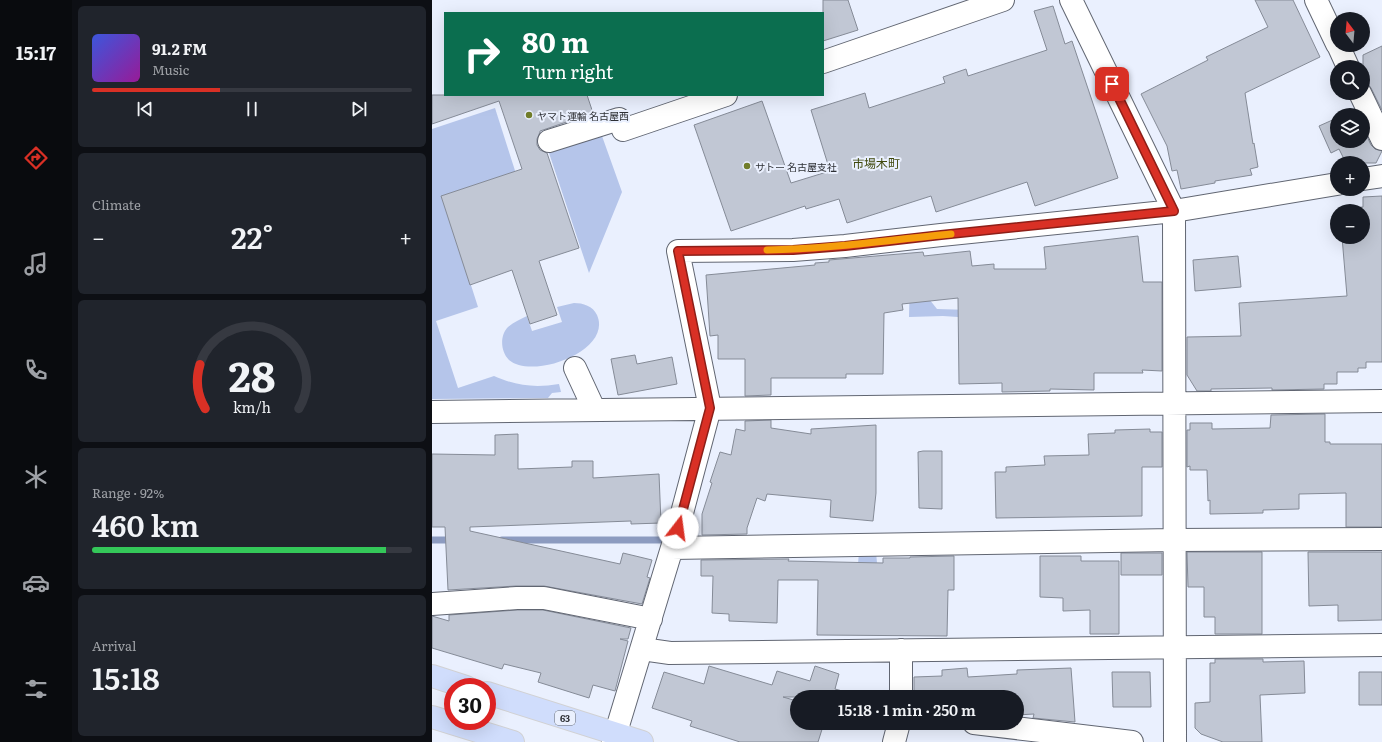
<!DOCTYPE html>
<meta charset="utf-8">
<style>
body{margin:0;font-family:Literata,"Noto Sans JP",serif;background:#20242c;color:#f1f3f6;height:100vh;display:flex;flex-direction:column;font-size:15px;white-space:nowrap}
*{box-sizing:border-box;margin:0}
p{font-size:13px;color:#9ea1a6}
.icon{flex:none;width:22px;height:22px;fill:none;stroke:currentColor;stroke-width:2;stroke-linecap:round;stroke-linejoin:round}
.map{position:relative;flex:1;overflow:hidden}
.details{display:flex;flex-direction:column;gap:6px;padding:6px;background:#0d0f14;width:360px}
.details>*{flex:none}
.banner{position:absolute;left:12px;top:12px;width:380px;height:84px;border-radius:0px;box-shadow:0 4px 16px #0002;background:#0b6e4f;color:#fff;overflow:hidden}
.needle{width:26px;rotate:344deg}
.tools{position:absolute;left:898px;top:12px;display:grid;gap:8px}
.tools a{display:grid;place-items:center;width:40px;height:40px;border-radius:50%;background:#171b24;box-shadow:0 4px 16px #0002;font-size:20px}
.speed{position:absolute;left:12px;top:678px;display:flex;gap:8px;font-size:20px;font-weight:700;text-align:center}
.speed>*{display:grid;place-content:center;width:52px;height:52px;border-radius:50%;background:#171b24;box-shadow:0 4px 16px #0002;line-height:1}
.speed .limit{border:6px solid #d22;background:#fff;color:#111}
.pin{position:absolute;display:grid;place-items:center;width:34px;height:34px;color:#fff;margin:-17px;border-radius:8px;box-shadow:0 2px 6px #0006}
.me{position:absolute;width:44px;margin:-22px;rotate:15deg;stroke-linejoin:round;filter:drop-shadow(0 0 3px #0008)}
.turn{display:flex;align-items:center;gap:14px;height:84px;padding:0 12px;font-size:18px}
.turn .icon{width:52px;height:52px;stroke-width:2.5}
.turn b{display:block;font-size:28px;line-height:34px}
.big{font-size:30px;font-weight:600;line-height:1.1}
.details .card{flex:1;display:flex;flex-direction:column;justify-content:center;gap:6px;min-width:0;padding:0 14px;border-radius:6px;background:#20242c}
.details .dial{align-items:center;gap:0}
.dial svg{height:104px;overflow:visible;fill:none;stroke:#363941;stroke-width:7;stroke-linecap:round;text-anchor:middle}
.dial text{fill:#f1f3f6;stroke:none}
.song{display:flex;align-items:center;gap:12px}
.cover{width:48px;height:48px;border-radius:6px;background:linear-gradient(135deg,hsl(230 70% 55%),hsl(300 70% 35%))}
.played{height:4px;border-radius:2px;background:linear-gradient(90deg,#d93025 40%,#363941 40%)}
.keys{display:flex;justify-content:space-around;direction:ltr}
.heat{display:flex;justify-content:space-between;align-items:center;font-size:22px;direction:ltr}
.charge{height:6px;border-radius:3px;background:linear-gradient(90deg,#34c759 92%,#363941 0)}
.trip{position:absolute;left:358px;top:690px;width:234px;height:40px;border-radius:20px;background:#171b24;box-shadow:0 4px 16px #0002;font-weight:600;line-height:40px;text-align:center}
main{display:flex;flex:1;min-height:0}
.menu{display:flex;flex-direction:column;width:72px;justify-content:space-around;align-items:center;background:#090b0e;color:#9ea1a6}
.menu .icon{width:28px;height:28px}
.menu .current{color:#d93025}
.menu b{font-size:18px;color:#f1f3f6}
.map>svg:first-child{display:block}
</style>
<main>
<nav class="menu">
<b>15:17</b>
<svg class="icon current" aria-label="directions" viewBox="0 0 24 24"><path d="M12 3l9 9-9 9-9-9zM9 14v-3h6M13 9l2 2-2 2"/></svg>
<svg class="icon" aria-label="music" viewBox="0 0 24 24"><path d="M9 18V5l10-2v13"/><circle cx="6" cy="18" r="3"/><circle cx="16" cy="16" r="3"/></svg>
<svg class="icon" aria-label="phone" viewBox="0 0 24 24"><path d="M5 4h4l2 5-3 2q2 4 5 5l2-3 5 2v4C11 20 4 13 5 4z"/></svg>
<svg class="icon" aria-label="climate" viewBox="0 0 24 24"><path d="M12 3v18M4 7l16 10M4 17L20 7"/></svg>
<svg class="icon" aria-label="car" viewBox="0 0 24 24"><path d="M5 17H2v-5l4-1 3-4h7l3 4 3 1v5h-3M9 17h6M6 11h13"/><circle cx="7" cy="17" r="2"/><circle cx="17" cy="17" r="2"/></svg>
<svg class="icon" aria-label="filters" viewBox="0 0 24 24"><path d="M4 7h16M4 17h16"/><circle cx="9" cy="7" r="2"/><circle cx="15" cy="17" r="2"/></svg>
</nav>
<section class="details">
<div class="card">
<div class="song"><i class="cover"></i><div><b>91.2 FM</b><p>Music</p></div></div>
<div class="played"></div>
<div class="keys"><svg class="icon" aria-label="previous" viewBox="0 0 24 24"><path d="M18 5L8 12l10 7zM5 5v14"/></svg><svg class="icon" aria-label="pause" viewBox="0 0 24 24"><path d="M8 5v14M16 5v14"/></svg><svg class="icon" aria-label="next" viewBox="0 0 24 24"><path d="M6 5l10 7-10 7zM19 5v14"/></svg></div>
</div>
<div class="card"><p>Climate</p>
<div class="heat"><a>−</a><b class="big">22°</b><a>+</a></div>
</div>
<div class="card dial"><svg viewBox="0 0 100 80">
<path d="M14 69A42 42 0 1 1 86 69"/>
<path d="M14 69A42 42 0 0 1 10 35" stroke="#d93025"/>
<text x="50" y="56" font-size="32" font-weight="700">28</text>
<text x="50" y="72" font-size="11">km/h</text>
</svg></div>
<div class="card"><p>Range · 92%</p><b class="big">460 km</b><div class="charge"></div></div>
<div class="card"><p>Arrival</p><b class="big">15:18</b></div>
</section>
<div class="map">
<svg width="950" height="742" viewBox="0 0 950 742">
<rect width="100%" height="100%" fill="#eaf0fe"/>
<!-- green -->
<path fill="#b5c5ea" d="M63,108L86,180L13,204L46,307L4,321L26,388L62,376C85,386 103,388 127,384L129,392L120,393L116,398L0,399V129Z
M170,136L190,192L157,273L117,153Z
M478,275L505,309L539,310L541,318L511,316L477,317Z
M142,303C151,303 161,306 165,315C181,351 100,380 77,360C68,351 68,335 76,327C82,322 89,319 95,316L100,331L130,322L125,307Z
M427,552H444L446,574L425,576Z"/>
<g fill="none" stroke-linecap="round" stroke-linejoin="round">
<!-- stream -->
<path stroke="#8c9bc0" stroke-width="7" d="M0,540H22
M70,540H228"/>
</g>
<!-- building -->
<path fill="#c1c7d4" stroke="#858b97" d="M391,0H416L426,30L391,41Z
M823,0H861L888,57L813,93L821,144L822,143L826,167L818,169L820,175L783,181V183L749,189L745,170L740,171L735,146L709,94L776,60L774,57L836,27Z
M621,6L633,44L640,41L686,178L603,206L595,182L504,212L499,196L415,223L407,199L374,209L373,206L299,231L262,125L330,101L359,183L398,171L379,110L433,93L437,108L513,83L511,77L534,69L536,76L615,50L602,11Z
M950,46V110L939,88L935,83L931,81V55Z
M0,95H155L161,113L108,131V132L105,139V145L108,150L115,153L147,248L107,261L125,315L98,324L80,270L38,285L9,196L90,169L67,101L0,124Z
M922,110L925,115H911Z
M905,118V141H931V128L939,145L943,149L950,151L944,163H914L907,149L899,153L887,126Z
M950,196V362H934V368H926V372H905V384H892V389L840,390V388L779,389V391H765L755,375V337L809,336L807,303L915,296L910,237H931V211H907V209L931,207V197Z
M706,236L711,282H730V371L710,370L711,373H662V390L618,389V391L570,392V383L527,384L526,298L470,304L471,310L452,313L451,374H414V378H339V395L313,396V359H286V335L278,336L274,275L383,265V263L397,262V260L491,252L492,256L538,251L540,266L562,264V269H614L612,247Z
M806,256L809,287L763,291L761,260Z
M203,355L205,364L240,357L245,384L186,395L179,359Z
M893,414V442H898V444H950V527H914V493L867,494V509L831,510V513L778,514V500L776,501L775,470H758V466L755,467V430H758V423H780V429L838,428L839,415Z
M339,420V428L379,434V429L444,425V493L441,521L398,517L399,500L335,494L333,501L325,498L315,528V534L270,535V514L280,483L278,482L288,452L299,455L304,429L313,431V421Z
M718,429V432H730V467H710V516L564,518L563,472H574V467L613,465L612,456L657,455L656,434L683,433V430Z
M86,434V469L140,467V461H161V478L227,474L229,523L199,524V521L38,527V531L188,564L191,553L220,560L215,577L218,578L210,604L112,586H84L16,590L13,527H0V454L63,455V435Z
M491,451H510V509L487,508L486,452Z
M755,552H830V634H783V617H772V587H756Z
M876,552H950V620L906,621V605L877,606Z
M689,553H730V575H689Z
M522,556V590H516L515,636L385,635L386,580H346L345,623L297,621V614L280,613L281,576H269V560L357,559L356,561L451,563V558H478V557Z
M608,556H649V561H687V634H658V610L631,611V598L608,597Z
M85,610H111L199,628L196,639H188L196,641L183,691L161,685L157,698L106,682L109,673L72,664L70,669L0,648V616L17,621V615Z
M783,659H831V662L872,661L873,693L828,695L830,742H791L769,734L763,728V703L778,702V663H783Z
M277,666L340,685L345,671L378,681L383,666L407,674L403,689L414,692L413,697H351L365,701V723H392L386,742H308L258,726L260,721L220,708L232,672L272,684Z
M535,668L536,677L585,674V670L639,668L643,722L601,718L602,714L585,715V697H482V677L510,676V670Z
M680,672H718L719,707H681Z
M927,672H950V705H927Z"/>
<g fill="none" stroke-linecap="round" stroke-linejoin="round">
<defs>
<path id="minor" d="M639,0L742,211L743,742
M884,0L905,44
M906,45L916,67
M391,62L571,0
M928,93L950,139
M191,130L294,95
M117,141L187,119
M931,179L950,176
M143,368L162,409
M0,412C317,407 633,406 950,401
M240,548L742,540L950,539
M0,604L85,598H112L219,619
M210,649L238,653L950,645
M469,650V697
M542,723L700,742
M181,742L246,528L278,408L246,251L361,250L413,246L509,235L742,211L905,184
M462,742L467,723"/>
<path id="major" d="M0,676L34,687
M55,693L210,742
M0,717L81,742"/>
</defs>
<!-- minor casing -->
<use href="#minor" stroke="#616672" stroke-width="24"/>
<!-- major casing -->
<use href="#major" stroke="#d1d1d3" stroke-width="24"/>
<!-- minor -->
<use href="#minor" stroke="#fff" stroke-width="22"/>
<!-- major -->
<use href="#major" stroke="#d0ddfc" stroke-width="22"/>
</g>
<g fill="none" stroke-linecap="round" stroke-linejoin="round">
<defs>
<path id="route" d="M246,528L278,408L246,251L361,250L413,246L509,235L742,211L680,84"/>
</defs>
<!-- route casing -->
<use href="#route" stroke="#8d1f18" stroke-width="10"/>
<!-- route -->
<use href="#route" stroke="#d93025" stroke-width="7"/>
<!-- slow -->
<path stroke="#f59e0b" stroke-width="7" d="M335,250C397,249 457,240 519,234"/>
</g>
<!-- markers -->
<g fill="#717d2a" stroke="#eaf0fe" stroke-width="1.5">
<circle cx="97" cy="115" r="4"/>
<circle cx="315" cy="166" r="4"/>
</g>
<g text-anchor="middle" dominant-baseline="central" stroke-width="4" stroke-linejoin="round" paint-order="stroke">
<!-- shield labels -->
<rect fill="#eaf0fe" stroke="#666a71" stroke-width="1" x="123" y="711" width="20" height="14" rx="3"/>
<g font-size="9" font-weight="bold" fill="#2e3035">
<text x="133" y="718">63</text>
</g>
<!-- poi labels -->
<g font-size="10" fill="#2e3035" stroke="#eaf0fe" text-anchor="start">
<text x="105" y="115">ヤマト運輸 名古屋西</text>
<text x="323" y="166">サトー 名古屋支社</text>
</g>
<!-- quarter labels -->
<g font-size="12" fill="#3f480c" stroke="#eaf0fe">
<text x="444" y="163">市場木町</text>
</g>
</g>
</svg>
<div class="tools">
<a><svg class="needle" viewBox="-14 -14 28 28"><path d="M0-13l5 13h-10z" fill="#e53935"/><path d="M0 13l5-13h-10z" fill="#9ea1a6"/></svg></a>
<a><svg class="icon" aria-label="search" viewBox="0 0 24 24"><circle cx="10" cy="10" r="6"/><path d="M15 15l6 6"/></svg></a>
<a><svg class="icon" aria-label="layers" viewBox="0 0 24 24"><path d="M12 4l9 5-9 5-9-5zM3 14l9 5 9-5"/></svg></a>
<a>+</a>
<a>−</a>
</div>
<div class="speed"><div class="limit">30</div></div>
<div class="pin" style="left:680px;top:84px;background:#d93025"><svg class="icon" aria-label="arrive" viewBox="0 0 24 24"><path d="M6 21V4h12l-3 4 3 4H6"/></svg></div>
<svg class="me" style="left:246px;top:528px" viewBox="-20 -20 40 40"><circle r="19" fill="#fff"/><path d="M0-13L10 11 0 6-10 11z" fill="#d93025"/></svg>
<div class="trip">15:18 · 1 min · 250 m</div>
<div class="banner">
<div class="turn"><svg class="icon" aria-label="right" viewBox="0 0 24 24"><path d="M7 20v-9h11M14 6l5 5-5 5"/></svg><div><b>80 m</b>Turn right</div></div>
</div>
</div>
</main>
